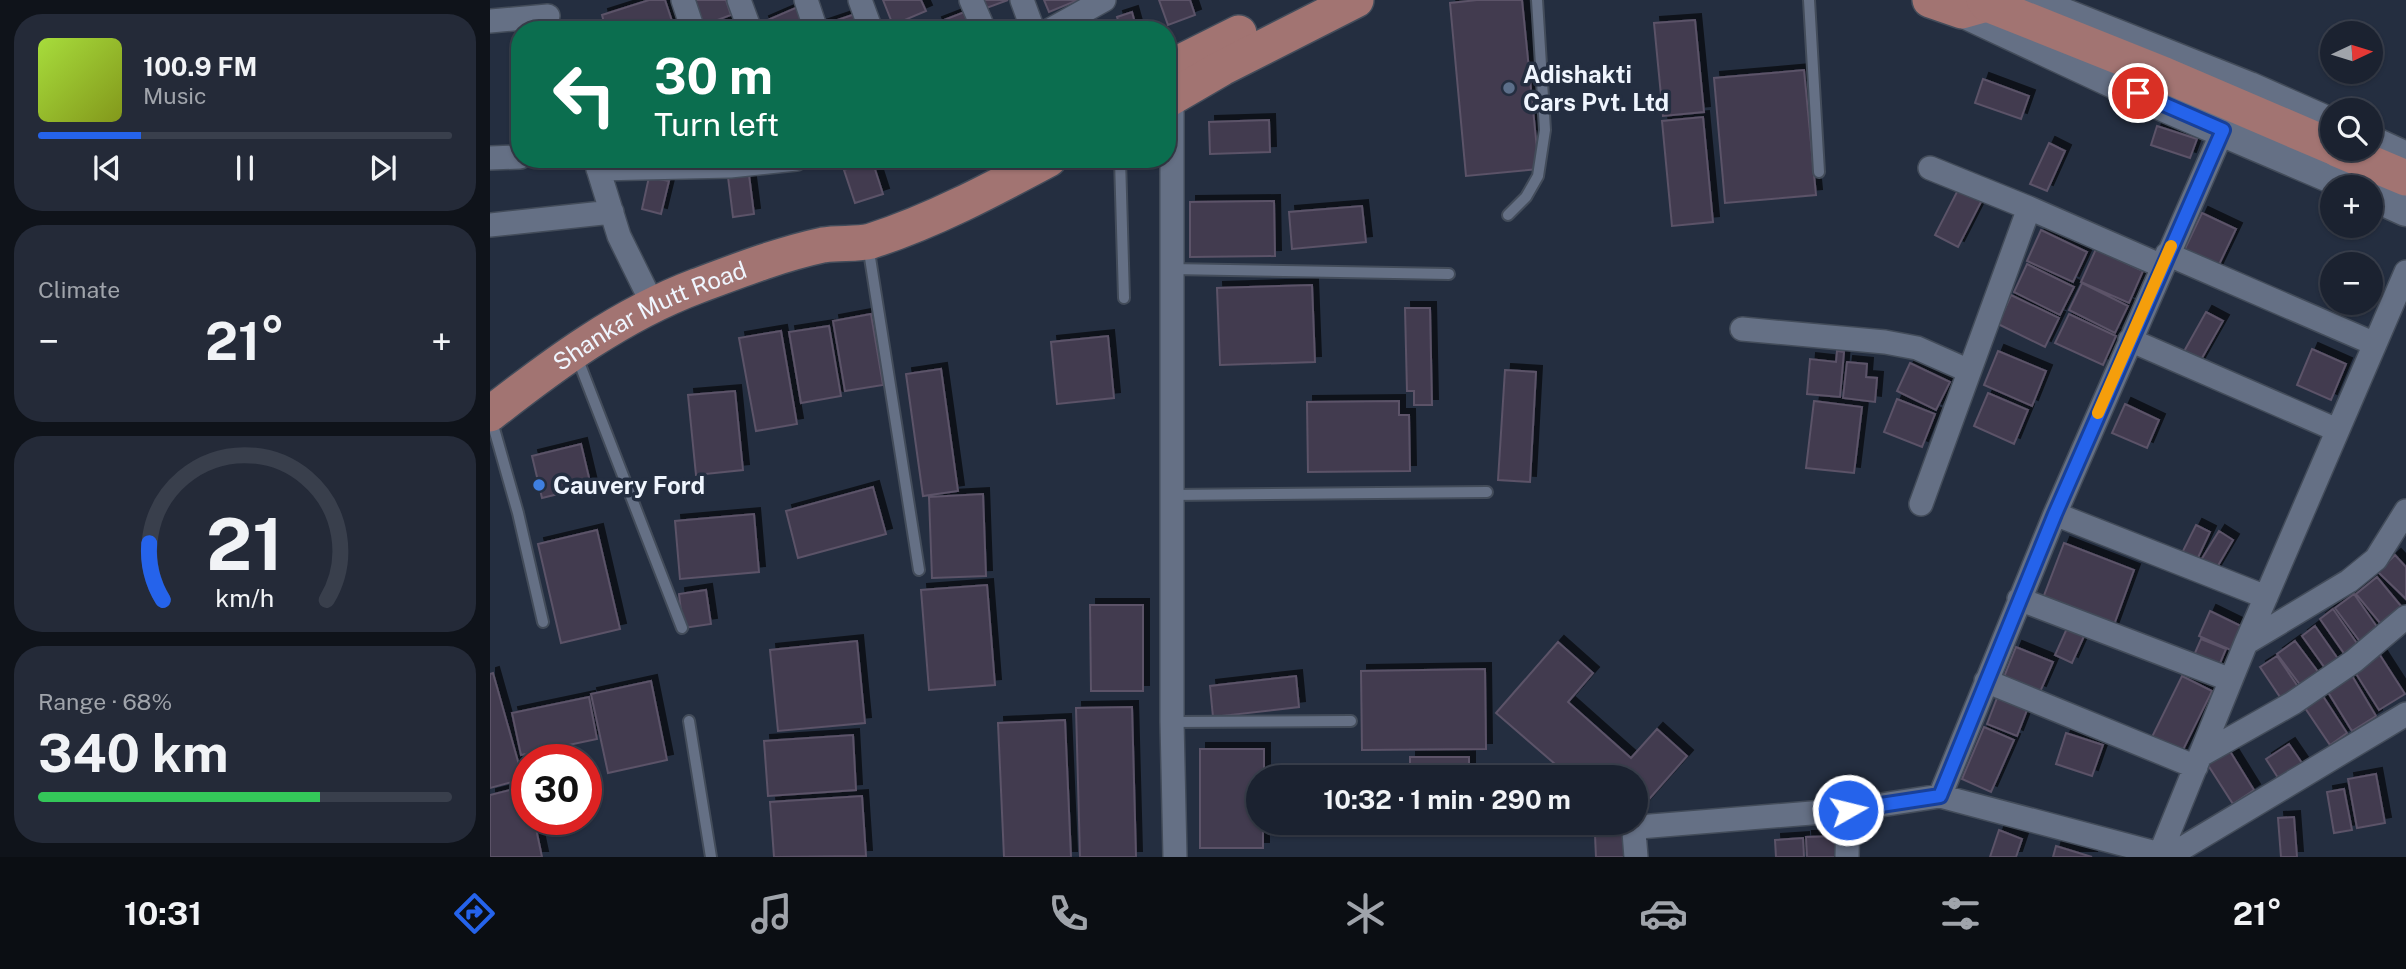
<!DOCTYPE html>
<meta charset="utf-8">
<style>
body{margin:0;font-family:"Public Sans",sans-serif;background:#242a38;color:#f1f3f6;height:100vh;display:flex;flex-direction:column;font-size:26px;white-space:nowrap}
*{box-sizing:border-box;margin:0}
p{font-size:23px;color:#a0a4ab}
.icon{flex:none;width:38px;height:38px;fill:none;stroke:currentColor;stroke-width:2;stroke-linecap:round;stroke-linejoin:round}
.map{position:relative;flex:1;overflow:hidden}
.panel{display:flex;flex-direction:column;gap:14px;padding:14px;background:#0f131a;width:490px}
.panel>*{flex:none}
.guide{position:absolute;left:21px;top:21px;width:665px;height:147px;border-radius:28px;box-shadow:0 2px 5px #0004,0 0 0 2px #393f4c;background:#0b6e4f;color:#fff;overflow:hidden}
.needle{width:46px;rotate:86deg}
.buttons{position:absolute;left:1830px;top:21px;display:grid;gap:14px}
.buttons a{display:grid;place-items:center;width:63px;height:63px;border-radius:50%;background:#1b2230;box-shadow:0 2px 5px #0004,0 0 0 2px #393f4c;font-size:35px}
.speed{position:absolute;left:21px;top:744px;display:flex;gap:14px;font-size:35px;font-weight:700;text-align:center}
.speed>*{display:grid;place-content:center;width:91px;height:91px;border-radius:50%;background:#1b2230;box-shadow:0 2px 5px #0004,0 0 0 2px #393f4c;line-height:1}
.speed .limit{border:10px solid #d22;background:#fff;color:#111}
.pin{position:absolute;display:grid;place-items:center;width:60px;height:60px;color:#fff;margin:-30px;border:4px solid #fff;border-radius:50%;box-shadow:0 2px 7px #0007}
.me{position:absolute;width:77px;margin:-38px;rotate:82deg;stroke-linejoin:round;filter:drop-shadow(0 0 5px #0008)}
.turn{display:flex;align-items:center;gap:24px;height:147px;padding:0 28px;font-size:32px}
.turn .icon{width:91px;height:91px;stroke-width:2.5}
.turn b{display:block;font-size:49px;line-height:60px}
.big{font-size:52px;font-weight:700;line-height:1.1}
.panel .tile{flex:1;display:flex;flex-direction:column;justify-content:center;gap:10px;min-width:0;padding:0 24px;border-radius:28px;background:#242a38}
.panel .dial{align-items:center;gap:0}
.dial svg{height:182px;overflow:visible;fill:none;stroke:#393f4c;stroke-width:7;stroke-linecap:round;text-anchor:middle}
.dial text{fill:#f1f3f6;stroke:none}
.song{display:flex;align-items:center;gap:21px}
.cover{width:84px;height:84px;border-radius:10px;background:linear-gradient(135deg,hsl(80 70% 55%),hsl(70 70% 35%))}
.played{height:7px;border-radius:4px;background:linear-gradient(90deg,#2563eb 25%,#393f4c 25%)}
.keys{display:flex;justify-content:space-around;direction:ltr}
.heat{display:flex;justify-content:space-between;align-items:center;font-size:38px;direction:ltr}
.charge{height:10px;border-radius:5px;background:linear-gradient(90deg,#34c759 68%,#393f4c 0)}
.trip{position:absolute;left:756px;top:765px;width:402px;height:70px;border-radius:35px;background:#1b2230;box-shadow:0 2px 5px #0004,0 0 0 2px #393f4c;font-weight:700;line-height:70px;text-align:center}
.menu{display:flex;height:112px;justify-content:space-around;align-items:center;background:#0b0e13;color:#a0a4ab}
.menu .icon{width:49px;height:49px}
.menu .selected{color:#2563eb}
.menu b{font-size:32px;color:#f1f3f6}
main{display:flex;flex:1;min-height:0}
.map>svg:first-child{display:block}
</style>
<main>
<section class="panel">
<div class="tile">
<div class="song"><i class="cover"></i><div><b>100.9 FM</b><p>Music</p></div></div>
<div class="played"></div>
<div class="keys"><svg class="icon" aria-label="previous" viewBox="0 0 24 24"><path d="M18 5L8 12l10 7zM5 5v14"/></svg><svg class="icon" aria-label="pause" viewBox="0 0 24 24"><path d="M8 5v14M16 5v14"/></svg><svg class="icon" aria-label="next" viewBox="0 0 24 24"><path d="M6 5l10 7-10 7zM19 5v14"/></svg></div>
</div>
<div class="tile"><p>Climate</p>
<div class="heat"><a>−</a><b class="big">21°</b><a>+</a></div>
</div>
<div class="tile dial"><svg viewBox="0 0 100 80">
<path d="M14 69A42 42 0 1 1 86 69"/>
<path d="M14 69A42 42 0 0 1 8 44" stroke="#2563eb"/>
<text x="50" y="56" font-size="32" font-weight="700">21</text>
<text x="50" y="72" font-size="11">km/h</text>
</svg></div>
<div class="tile"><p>Range · 68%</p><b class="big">340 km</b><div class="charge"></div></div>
</section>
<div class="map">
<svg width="1916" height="857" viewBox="0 0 1916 857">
<defs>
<filter id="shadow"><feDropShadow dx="6" dy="-6" stdDeviation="0" flood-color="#0009"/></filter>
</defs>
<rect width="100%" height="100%" fill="#242e40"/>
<!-- building -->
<path fill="#423b4f" stroke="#5b5368" stroke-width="2" filter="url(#shadow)" d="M159,0H175L185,30H116L112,15Z
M196,0H236L241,15L206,28Z
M393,0H431L436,11L403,25Z
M488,0H518L491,10Z
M554,0H588L559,12Z
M669,0H700L705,15L678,25Z
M987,0H1032L1049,169L976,176L960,3Z
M310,6L320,30H276L273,22Z
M477,11L484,29L449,30L446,23Z
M642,12L647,30H631L627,17Z
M368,13L374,30H328L327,27Z
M1205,20L1214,112L1173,116L1164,23Z
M239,21L242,30H216Z
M1314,70L1326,195L1235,203L1224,78Z
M1493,79L1539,96L1531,119L1485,103Z
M1213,117L1223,222L1182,226L1172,121Z
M779,120L780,152L720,154L719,122Z
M1667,126L1707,139L1700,158L1661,145Z
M1559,143L1575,151L1557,191L1540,184Z
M424,159H445L429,168Z
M382,160L393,194L365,203L354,170Z
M259,175L264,214L243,217L238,177Z
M159,177L179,181L171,214L152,209Z
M1470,186L1493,198L1468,247L1445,235Z
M784,201L785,256L700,257V202Z
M872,206L876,242L802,249L799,212Z
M1712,213L1746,229L1726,271L1692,255Z
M1551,230L1597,252L1583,282L1537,261Z
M1606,249L1653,271L1639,303L1591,282Z
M1537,264L1584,287L1570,315L1524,292Z
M1592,283L1638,306L1625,333L1579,310Z
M822,285L825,362L730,365L727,288Z
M1521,295L1569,318L1555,347L1508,324Z
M915,308H940L942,405H924V391H917Z
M1716,312L1733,321L1708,365L1692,355Z
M381,314L393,385L355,391L343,321Z
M1579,314L1626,336L1613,365L1565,343Z
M339,326L351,396L311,403L299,332Z
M291,331L307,424L266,431L249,338Z
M618,336L624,398L567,404L561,342Z
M1822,349L1856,364L1841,400L1807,385Z
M1347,351L1354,352L1350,397L1317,394L1320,359L1346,362Z
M1508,351L1556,371L1542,406L1494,385Z
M1357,362L1377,364L1376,377L1387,378L1385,402L1353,398Z
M1420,363L1460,382L1446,410L1407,391Z
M451,369L468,491L433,496L416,374Z
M1015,370L1046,372L1040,482L1008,480Z
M245,391L253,470L206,475L198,395Z
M1498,393L1538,410L1524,444L1484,426Z
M1407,399L1445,414L1432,447L1394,432Z
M909,401V415H919L920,471L818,472L817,402Z
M1324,401L1372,407L1364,473L1316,468Z
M1635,404L1669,420L1657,448L1622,433Z
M91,444L101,486L52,498L42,456Z
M383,487L396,534L308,558L296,511Z
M493,494L496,576L442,578L439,497Z
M264,514L269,572L190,579L185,521Z
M1706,525L1720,532L1705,564L1690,557Z
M107,530L130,629L71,643L48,544Z
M1729,531L1743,540L1723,574L1708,565Z
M1574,543L1644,570L1621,633L1550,606Z
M1905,555L1916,567V599L1888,572Z
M1887,577L1916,612L1895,629L1866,594Z
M497,585L505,685L439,690L431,590Z
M216,590L221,624L193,628L189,594Z
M1864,594L1892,634L1874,647L1845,608Z
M600,605H653V691H601Z
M1843,609L1873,652L1860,662L1830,619Z
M1720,611L1753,627L1743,651L1709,636Z
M1578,626L1595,634L1582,663L1565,655Z
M1825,626L1853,666L1840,675L1812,636Z
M1711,639L1736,649L1726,673L1701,662Z
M367,641L375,723L288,731L280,650Z
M1805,641L1832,677L1814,690L1787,654Z
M1068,642L1103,673L1078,702L1141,758L1167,729L1197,756L1146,814V777H1080L1006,713Z
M1526,647L1563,662L1550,692L1514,677Z
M1888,652L1915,694L1889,710L1863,669Z
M1787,656L1813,694L1796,706L1770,667Z
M995,669L996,749L872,750L871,671Z
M3,673L33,779L0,788V674Z
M1861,674L1886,716L1862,731L1836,689Z
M806,676L809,707L723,717L720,686Z
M1692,676L1722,691L1690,756L1660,741Z
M161,681L177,760L118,773L101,694Z
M1831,693L1857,733L1840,745L1813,705Z
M99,697L107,739L31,755L22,713Z
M1507,698L1537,710L1527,736L1497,724Z
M642,707L646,857H590L586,708Z
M575,720L581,857H514L508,723Z
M1494,727L1524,740L1501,792L1472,779Z
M1576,733L1613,745L1602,776L1566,764Z
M363,735L366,790L278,796L274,741Z
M1799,744L1814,766L1790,781L1776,759Z
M1738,748L1764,790L1743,804L1716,762Z
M710,749H774V777H768V822H773V848H710Z
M920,757H979V777H920Z
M1886,774L1895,823L1867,828L1858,779Z
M36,786L37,819H44L52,857H0V795Z
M1854,789L1862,830L1844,833L1837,792Z
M372,796L376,856L284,857L280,802Z
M1804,817L1807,857H1791L1788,818Z
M1509,830L1532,839L1526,857H1500Z
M1139,832L1141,857H1106L1105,835Z
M1348,836L1349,857H1317L1316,837Z
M1313,838L1314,857H1286L1285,840Z
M1566,846L1602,857H1563Z"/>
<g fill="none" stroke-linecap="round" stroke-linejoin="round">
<defs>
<path id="lane" d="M1319,0L1329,172
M630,159L634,298
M1018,215L1036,197L1048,176L1055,130L1047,0
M378,245L429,570
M681,269L959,274
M87,357L192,628
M1,418L28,513L53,622
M681,495L997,492
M199,721L221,857
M682,722L861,721"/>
<path id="street" d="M193,0L203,30
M249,0L260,30
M316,0L326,30
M370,0L381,30
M481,0L494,30
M532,0L543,30
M0,21L58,16
M560,30L614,0
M682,98V722L685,857
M0,158L30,157
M105,159L129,236L163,305
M1440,168L1539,208L1672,266
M108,169L240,166L306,159
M0,225L122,212
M1677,254L1885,344
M1252,329L1395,342L1427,348L1479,371
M1640,340L1847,430
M1431,504L1539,208
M1565,514L1776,597
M1529,599L1741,680
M1756,643L1859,581L1886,559L1916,511
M1496,681L1706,767
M1711,755L1803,703L1864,661L1916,617
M1450,796L1565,514L1733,130
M1670,854L1756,643L1916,272
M1146,857L1144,832L1149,827L1358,810L1450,796L1670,854L1691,849L1916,714
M1357,857L1358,810"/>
<path id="secondary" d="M1537,0L1759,88L1843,125
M1472,11L1673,105L1865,187
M1881,142L1916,158
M1881,194L1916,210"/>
<g id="primary">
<path d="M1440,0L1472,11L1497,4"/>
<path d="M1494,0L1497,4L1675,75L1843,147"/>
<path d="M677,69L749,33"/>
<path d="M677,100L732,68L866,0"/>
<path d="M1847,149L1916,178"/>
<path id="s1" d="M0,414C64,364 130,315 207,286C247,271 291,254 333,245C349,242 366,245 381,241C443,221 501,190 559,159"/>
</g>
</defs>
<!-- lane casing -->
<use href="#lane" stroke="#434c5a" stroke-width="14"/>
<!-- street casing -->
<use href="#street" stroke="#434c5a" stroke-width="26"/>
<!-- secondary casing -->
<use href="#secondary" stroke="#434c5a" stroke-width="35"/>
<!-- primary casing -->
<use href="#primary" stroke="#434c5a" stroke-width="38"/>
<!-- lane -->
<use href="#lane" stroke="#657085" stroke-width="10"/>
<!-- street -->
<use href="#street" stroke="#657085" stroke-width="23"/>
<!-- secondary -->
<use href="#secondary" stroke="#657085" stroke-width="32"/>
<!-- primary -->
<use href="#primary" stroke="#a27472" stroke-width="35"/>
</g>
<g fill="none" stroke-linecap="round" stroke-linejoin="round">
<defs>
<path id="route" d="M1358,810L1450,796L1565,514L1733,130L1648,93"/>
</defs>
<!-- route casing -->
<use href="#route" stroke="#184099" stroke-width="18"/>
<!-- route -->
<use href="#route" stroke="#2563eb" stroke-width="12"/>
<!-- slow -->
<path stroke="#f59e0b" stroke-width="12" d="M1608,413L1681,246"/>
</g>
<!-- markers -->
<circle fill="#5c6f8a" stroke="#242e40" stroke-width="2.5" cx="1019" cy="88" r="7"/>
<circle fill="#3f7fe0" stroke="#242e40" stroke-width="2.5" cx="49" cy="485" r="7"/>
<g text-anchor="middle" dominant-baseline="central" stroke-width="7" stroke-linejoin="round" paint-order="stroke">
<!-- poi labels -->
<g font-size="24" font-weight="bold" fill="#eff5fe" stroke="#242e40" text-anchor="start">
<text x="1033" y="74">Adishakti<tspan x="1033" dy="28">Cars Pvt. Ltd</tspan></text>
<text x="63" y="485">Cauvery Ford</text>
</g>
<!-- street labels -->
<g font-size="24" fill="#eff5fe" stroke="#242e40">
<text stroke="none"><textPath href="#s1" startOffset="189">Shankar Mutt Road</textPath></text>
</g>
</g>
</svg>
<div class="buttons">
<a><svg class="needle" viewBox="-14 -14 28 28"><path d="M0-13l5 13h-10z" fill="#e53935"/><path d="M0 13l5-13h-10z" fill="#a0a4ab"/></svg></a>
<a><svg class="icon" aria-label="search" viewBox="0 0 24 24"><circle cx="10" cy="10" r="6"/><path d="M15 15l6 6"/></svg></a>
<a>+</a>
<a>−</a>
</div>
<div class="speed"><div class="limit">30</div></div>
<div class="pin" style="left:1648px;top:93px;background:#d93025"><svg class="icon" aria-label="arrive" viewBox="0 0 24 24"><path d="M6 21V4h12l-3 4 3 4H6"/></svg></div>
<svg class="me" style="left:1358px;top:810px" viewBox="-20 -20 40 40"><circle r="17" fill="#2563eb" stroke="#fff" stroke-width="3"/><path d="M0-11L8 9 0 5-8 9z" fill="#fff"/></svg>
<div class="trip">10:32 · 1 min · 290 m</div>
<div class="guide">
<div class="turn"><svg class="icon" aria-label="left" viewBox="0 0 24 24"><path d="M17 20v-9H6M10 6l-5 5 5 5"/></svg><div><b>30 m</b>Turn left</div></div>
</div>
</div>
</main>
<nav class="menu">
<b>10:31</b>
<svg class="icon selected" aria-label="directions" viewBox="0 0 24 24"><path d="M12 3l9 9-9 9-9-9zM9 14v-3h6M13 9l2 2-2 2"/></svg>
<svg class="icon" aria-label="music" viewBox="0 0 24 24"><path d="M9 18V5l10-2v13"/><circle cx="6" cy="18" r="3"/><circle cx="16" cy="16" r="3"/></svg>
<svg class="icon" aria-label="phone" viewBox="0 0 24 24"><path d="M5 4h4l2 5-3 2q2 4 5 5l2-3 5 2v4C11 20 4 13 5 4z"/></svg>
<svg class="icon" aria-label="climate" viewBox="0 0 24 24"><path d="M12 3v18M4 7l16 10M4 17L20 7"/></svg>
<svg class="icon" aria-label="car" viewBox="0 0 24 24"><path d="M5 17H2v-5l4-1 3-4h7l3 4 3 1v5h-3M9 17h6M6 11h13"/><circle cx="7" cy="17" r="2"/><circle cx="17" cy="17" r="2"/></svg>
<svg class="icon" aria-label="filters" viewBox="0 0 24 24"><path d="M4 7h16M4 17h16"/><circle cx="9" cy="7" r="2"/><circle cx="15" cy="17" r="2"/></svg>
<b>21°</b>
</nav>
